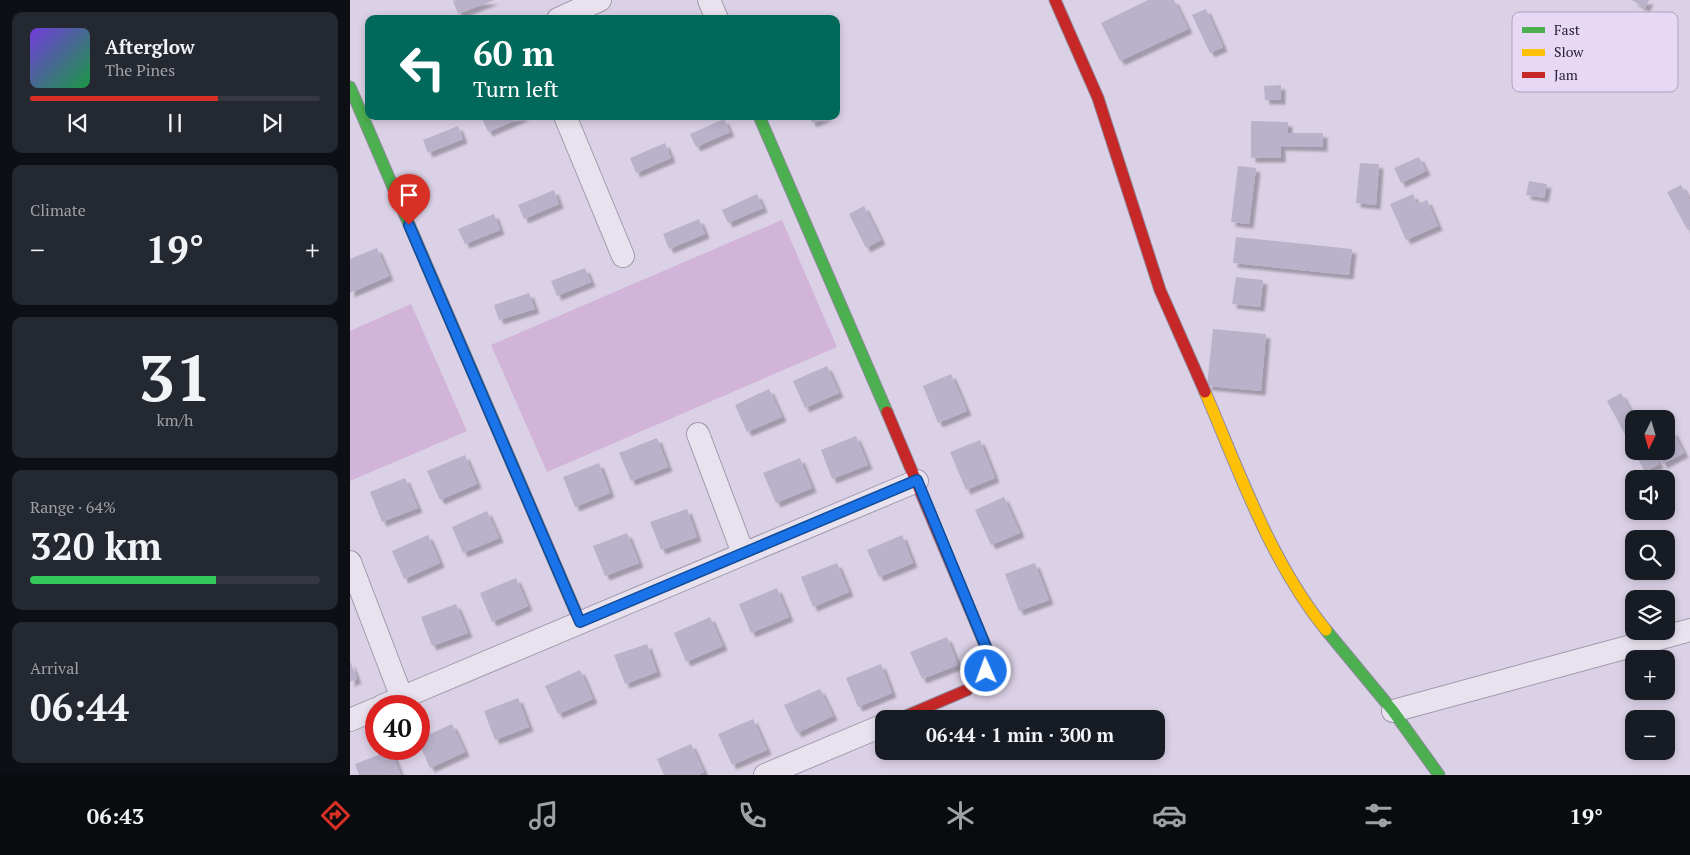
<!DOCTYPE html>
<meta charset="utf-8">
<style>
body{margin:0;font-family:"PT Serif",serif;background:#242831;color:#f1f3f6;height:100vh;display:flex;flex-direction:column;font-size:19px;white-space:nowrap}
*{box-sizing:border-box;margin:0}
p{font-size:16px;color:#9ea1a6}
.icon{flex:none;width:28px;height:28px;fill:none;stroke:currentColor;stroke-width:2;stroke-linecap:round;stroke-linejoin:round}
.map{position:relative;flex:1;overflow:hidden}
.side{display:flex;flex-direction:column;gap:12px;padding:12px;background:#0d0f14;width:350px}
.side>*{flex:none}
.hud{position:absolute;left:15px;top:15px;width:475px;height:105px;border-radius:10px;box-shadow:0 2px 8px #0003;background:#00695c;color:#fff;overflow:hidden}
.needle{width:32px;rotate:185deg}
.buttons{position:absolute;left:1275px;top:410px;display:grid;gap:10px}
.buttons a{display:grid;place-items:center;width:50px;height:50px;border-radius:10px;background:#171b24;box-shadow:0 2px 8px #0003;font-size:25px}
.speed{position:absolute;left:15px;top:695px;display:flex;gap:10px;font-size:25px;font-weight:700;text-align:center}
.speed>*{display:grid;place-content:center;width:65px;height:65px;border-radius:50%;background:#171b24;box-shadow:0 2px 8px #0003;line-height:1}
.speed .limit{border:8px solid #d22;background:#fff;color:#111}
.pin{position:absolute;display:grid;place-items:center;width:42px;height:42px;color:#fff;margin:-51px -21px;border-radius:50% 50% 50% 0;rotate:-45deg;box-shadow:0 0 5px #0007}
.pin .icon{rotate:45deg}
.me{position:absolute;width:55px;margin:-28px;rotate:358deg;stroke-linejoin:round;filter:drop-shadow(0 0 4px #0008)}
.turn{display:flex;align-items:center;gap:18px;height:105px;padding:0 25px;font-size:22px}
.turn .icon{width:65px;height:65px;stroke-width:2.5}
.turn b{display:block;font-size:35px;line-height:42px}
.big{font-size:38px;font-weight:600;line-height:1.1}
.side .card{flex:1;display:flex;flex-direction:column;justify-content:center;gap:8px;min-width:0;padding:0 18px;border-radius:10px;background:#242831}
.side .dial{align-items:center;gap:0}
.dial b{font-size:65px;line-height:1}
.song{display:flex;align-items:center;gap:15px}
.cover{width:60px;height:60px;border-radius:8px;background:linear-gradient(135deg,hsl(260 70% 55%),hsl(140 70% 35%))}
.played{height:5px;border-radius:2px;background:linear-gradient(90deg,#d93025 65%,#363941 65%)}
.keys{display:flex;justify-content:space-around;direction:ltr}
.heat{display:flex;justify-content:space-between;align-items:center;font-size:28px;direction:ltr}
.charge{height:8px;border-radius:4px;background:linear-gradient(90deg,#34c759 64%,#363941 0)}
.trip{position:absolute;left:525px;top:710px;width:290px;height:50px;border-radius:10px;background:#171b24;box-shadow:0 2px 8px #0003;font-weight:600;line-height:50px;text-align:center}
.menu{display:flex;height:80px;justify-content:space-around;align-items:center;background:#090b0e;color:#9ea1a6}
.menu .icon{width:35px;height:35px}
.menu .active{color:#d93025}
.menu b{font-size:22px;color:#f1f3f6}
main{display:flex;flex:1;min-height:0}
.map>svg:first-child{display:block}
</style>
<main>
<section class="side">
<div class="card">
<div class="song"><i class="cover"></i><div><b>Afterglow</b><p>The Pines</p></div></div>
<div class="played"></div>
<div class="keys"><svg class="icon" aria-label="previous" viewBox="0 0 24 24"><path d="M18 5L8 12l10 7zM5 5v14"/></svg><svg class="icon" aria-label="pause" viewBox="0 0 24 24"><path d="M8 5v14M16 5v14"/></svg><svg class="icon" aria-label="next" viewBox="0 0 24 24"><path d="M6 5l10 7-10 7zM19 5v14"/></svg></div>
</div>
<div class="card"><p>Climate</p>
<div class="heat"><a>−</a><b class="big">19°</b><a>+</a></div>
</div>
<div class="card dial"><b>31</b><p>km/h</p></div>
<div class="card"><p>Range · 64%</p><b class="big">320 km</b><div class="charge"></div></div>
<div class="card"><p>Arrival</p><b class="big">06:44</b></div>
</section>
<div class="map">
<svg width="1340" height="775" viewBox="0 0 1340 775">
<defs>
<filter id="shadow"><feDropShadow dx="4.5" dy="4.5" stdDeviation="1" flood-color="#0004"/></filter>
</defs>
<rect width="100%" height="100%" fill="#dbd1e6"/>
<!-- green -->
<path fill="#d1b4d8" d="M432,220L487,347L197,472L141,345Z
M61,304L117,431L0,481V331Z"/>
<!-- building -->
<path fill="#b9b2ca" filter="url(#shadow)" d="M106,0H144L108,14L103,1Z
M798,0H824L838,29L770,61L751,23Z
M1282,0H1299L1295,8Z
M856,9L873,47L860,53L842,15Z
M931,85V100H915L914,86Z
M131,116H175L138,132Z
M459,116H478L462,123Z
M374,119L380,132L346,147L340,134Z
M901,121L938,122V133H973V147L931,146V158H901Z
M108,126L113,139L78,153L73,140Z
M315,143L321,158L286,173L280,158Z
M1069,157L1076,171L1051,183L1044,168Z
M1010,163L1029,164L1026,205L1006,203Z
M888,166L906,168L899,224L881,222Z
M1179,181L1197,184L1194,198L1176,195Z
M1331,185L1340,201V227L1337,229L1317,192Z
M204,190L209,204L174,219L168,205Z
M407,194L413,208L378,223L372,210Z
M1063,194L1067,204L1077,200L1088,226L1056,240L1040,204Z
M514,206L531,240L516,248L499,214Z
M144,214L150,230L115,244L108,229Z
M349,219L355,234L319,249L313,234Z
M886,237L1002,249L999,275L883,263Z
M27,248L39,276L0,293V259Z
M235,268L241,282L207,296L201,281Z
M886,277L913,280L910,307L882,304Z
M179,293L185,309L149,320L144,305Z
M863,329L916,334L911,391L857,386Z
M477,366L489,393L455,408L443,381Z
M601,374L617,411L588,423L573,386Z
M419,389L432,417L397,432L385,405Z
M1271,393L1285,419L1284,451L1257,401Z
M1323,431L1334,453L1313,464L1306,451H1316V434Z
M506,436L518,465L482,479L471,450Z
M307,438L318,467L281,481L269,453Z
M630,440L645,478L616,490L600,452Z
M1284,451H1303L1309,464L1295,472Z
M115,455L127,484L90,500L77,471Z
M450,458L462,488L426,503L413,473Z
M249,463L260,493L225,507L213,477Z
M55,478L68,508L32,522L20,492Z
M654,497L670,533L641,545L625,510Z
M337,509L347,537L311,550L300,522Z
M137,511L149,538L113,553L102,527Z
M277,533L289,563L255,576L243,546Z
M78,535L90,563L54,579L42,551Z
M552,535L563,563L529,577L517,550Z
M487,563L499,592L463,607L451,577Z
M685,563L699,600L669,611L655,574Z
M166,578L178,606L142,622L130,593Z
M427,588L439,617L401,633L389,604Z
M106,604L118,633L82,646L71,617Z
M360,617L373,646L336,662L324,633Z
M597,637L608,665L572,679L560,652Z
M297,644L307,672L275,684L264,655Z
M0,661L7,679L0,682Z
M531,664L542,693L508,707L496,678Z
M230,670L243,699L208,714L195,686Z
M470,689L483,716L447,733L434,705Z
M168,698L179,727L145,740L134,711Z
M403,719L417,750L382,765L368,734Z
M102,724L115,752L80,768L69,743V739Z
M341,744L354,772L348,775H314L307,759Z
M41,750L51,775H9L5,764Z"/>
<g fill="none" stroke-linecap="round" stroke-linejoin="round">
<defs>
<path id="street" d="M359,0L367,19
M208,19L250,0
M215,116L273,256
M348,434L393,553
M0,562L52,698
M32,706L567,481
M1043,711L1340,630
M0,720L26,709
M415,775L534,725"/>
<path id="fast" d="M0,87L163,466
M409,116L537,412
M976,630L1043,711L1089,775"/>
<path id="slow" d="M855,392C890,473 920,561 976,630
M163,466L230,622"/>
<path id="jam" d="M705,0L748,98L810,290L855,392
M537,412L638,652L636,671L617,690L549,719"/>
</defs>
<!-- street casing -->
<use href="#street" stroke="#a199ac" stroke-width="24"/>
<!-- fast casing -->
<use href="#fast" stroke="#908a9b" stroke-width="13"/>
<!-- slow casing -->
<use href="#slow" stroke="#908a9b" stroke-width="13"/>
<!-- jam casing -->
<use href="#jam" stroke="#908a9b" stroke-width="13"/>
<!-- street -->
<use href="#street" stroke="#e8e2ee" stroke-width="22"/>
<!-- fast -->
<use href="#fast" stroke="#4caf50" stroke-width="11"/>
<!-- slow -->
<use href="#slow" stroke="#ffc107" stroke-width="11"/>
<!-- jam -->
<use href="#jam" stroke="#c62828" stroke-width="11"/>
</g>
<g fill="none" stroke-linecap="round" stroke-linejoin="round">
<defs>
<path id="route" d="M59,225L230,622L567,480L638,652L636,671"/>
</defs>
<!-- route casing -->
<use href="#route" stroke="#114b97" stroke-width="12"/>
<!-- route -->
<use href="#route" stroke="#1a73e8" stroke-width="9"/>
</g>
<!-- legend -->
<rect x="1162" y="12" width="166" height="80" rx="8" fill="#e7d8f6" stroke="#aea1be" stroke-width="1"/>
<rect x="1172" y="27" width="23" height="6" fill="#4caf50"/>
<rect x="1172" y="49" width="23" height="7" fill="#ffc107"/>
<rect x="1172" y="72" width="23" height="6" fill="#c62828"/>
<g font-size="14" fill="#28213b">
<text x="1204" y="35">Fast</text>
<text x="1204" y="57">Slow</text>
<text x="1204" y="80">Jam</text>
</g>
</svg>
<div class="buttons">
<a><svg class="needle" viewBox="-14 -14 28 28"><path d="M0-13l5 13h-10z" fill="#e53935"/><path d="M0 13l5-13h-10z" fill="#9ea1a6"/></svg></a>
<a><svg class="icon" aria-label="sound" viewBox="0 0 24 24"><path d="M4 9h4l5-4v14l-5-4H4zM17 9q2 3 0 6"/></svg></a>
<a><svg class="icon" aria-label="search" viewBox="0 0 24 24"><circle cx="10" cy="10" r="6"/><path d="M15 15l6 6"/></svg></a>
<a><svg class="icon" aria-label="layers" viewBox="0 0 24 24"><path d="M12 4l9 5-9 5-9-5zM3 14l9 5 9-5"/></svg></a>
<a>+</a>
<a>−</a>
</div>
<div class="speed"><div class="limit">40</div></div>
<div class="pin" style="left:59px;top:225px;background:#d93025"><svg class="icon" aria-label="arrive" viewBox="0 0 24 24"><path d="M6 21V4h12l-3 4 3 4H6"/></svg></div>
<svg class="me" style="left:636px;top:671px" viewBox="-20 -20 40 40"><circle r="17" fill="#1a73e8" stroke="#fff" stroke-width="3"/><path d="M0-11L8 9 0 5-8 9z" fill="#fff"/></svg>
<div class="trip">06:44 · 1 min · 300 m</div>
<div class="hud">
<div class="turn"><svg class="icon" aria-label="left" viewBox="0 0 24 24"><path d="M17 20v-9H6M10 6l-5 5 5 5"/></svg><div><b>60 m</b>Turn left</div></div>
</div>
</div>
</main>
<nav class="menu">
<b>06:43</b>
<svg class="icon active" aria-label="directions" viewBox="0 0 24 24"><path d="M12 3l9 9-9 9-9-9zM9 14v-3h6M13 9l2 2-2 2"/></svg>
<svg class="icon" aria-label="music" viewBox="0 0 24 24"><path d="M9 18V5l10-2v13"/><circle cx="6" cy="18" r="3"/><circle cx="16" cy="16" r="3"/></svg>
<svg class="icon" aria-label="phone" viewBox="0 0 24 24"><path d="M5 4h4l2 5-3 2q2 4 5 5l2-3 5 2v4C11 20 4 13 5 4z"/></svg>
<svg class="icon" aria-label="climate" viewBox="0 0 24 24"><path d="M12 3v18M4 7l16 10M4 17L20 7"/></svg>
<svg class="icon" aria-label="car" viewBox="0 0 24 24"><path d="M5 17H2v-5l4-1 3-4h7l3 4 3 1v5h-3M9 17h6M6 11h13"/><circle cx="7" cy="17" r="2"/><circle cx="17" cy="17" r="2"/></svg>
<svg class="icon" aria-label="filters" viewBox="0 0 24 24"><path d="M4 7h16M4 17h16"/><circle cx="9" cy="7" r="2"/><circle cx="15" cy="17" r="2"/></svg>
<b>19°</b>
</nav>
